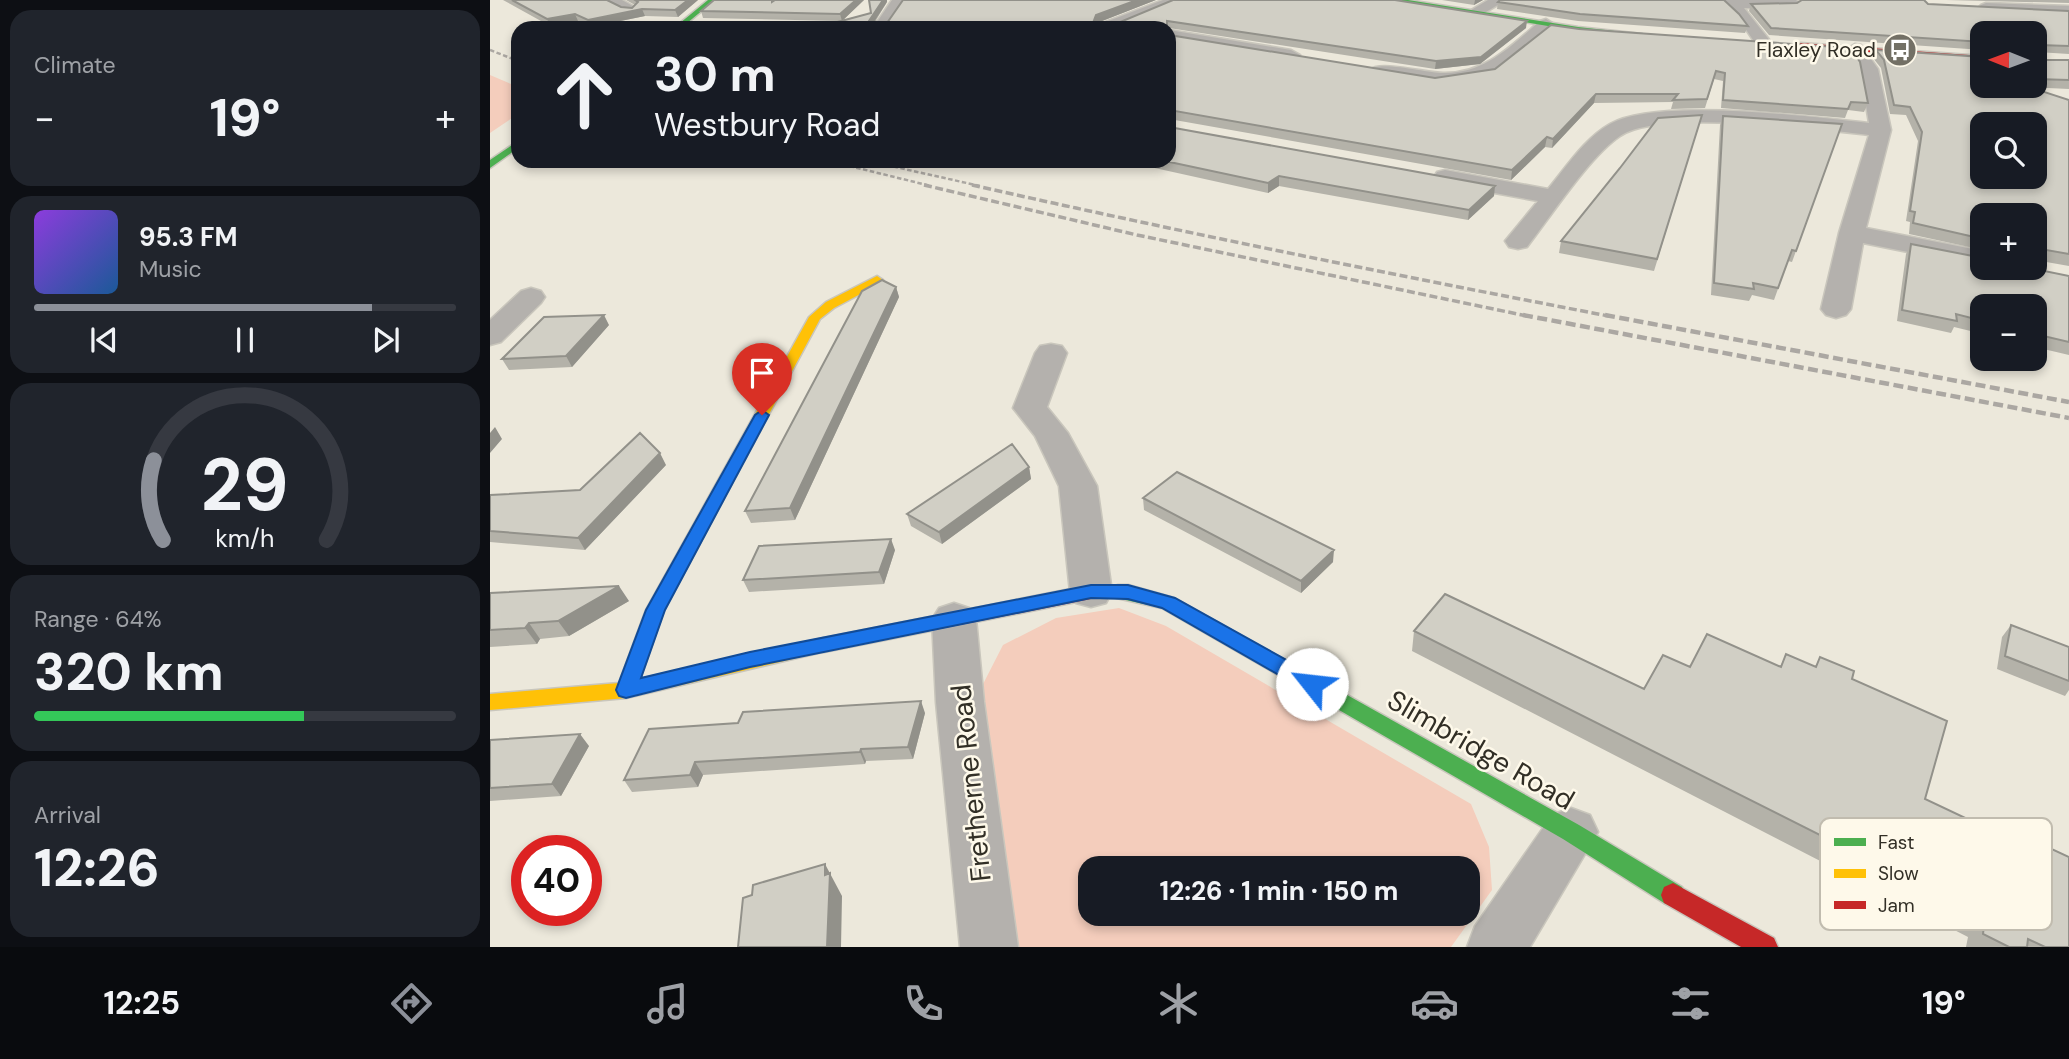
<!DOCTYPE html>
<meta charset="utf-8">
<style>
body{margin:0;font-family:"DM Sans",sans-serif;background:#20242c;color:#f1f3f6;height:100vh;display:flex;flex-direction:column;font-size:26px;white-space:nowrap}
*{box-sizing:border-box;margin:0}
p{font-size:23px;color:#9ea1a6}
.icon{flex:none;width:38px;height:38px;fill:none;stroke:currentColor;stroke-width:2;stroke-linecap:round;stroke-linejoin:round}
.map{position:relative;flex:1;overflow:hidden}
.drawer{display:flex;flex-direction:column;gap:10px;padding:10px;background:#0d0f14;width:490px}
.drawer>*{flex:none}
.banner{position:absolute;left:21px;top:21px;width:665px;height:147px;border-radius:21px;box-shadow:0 4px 10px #0003;background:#171b24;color:#f1f3f6;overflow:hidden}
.needle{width:46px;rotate:271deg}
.buttons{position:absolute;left:1480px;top:21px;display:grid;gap:14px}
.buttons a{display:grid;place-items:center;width:77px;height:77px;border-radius:14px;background:#171b24;box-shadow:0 4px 10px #0003;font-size:35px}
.speed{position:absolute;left:21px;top:835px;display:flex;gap:14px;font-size:35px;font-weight:700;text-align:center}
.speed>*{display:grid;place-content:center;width:91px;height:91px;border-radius:50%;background:#171b24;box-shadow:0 4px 10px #0003;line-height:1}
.speed .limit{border:10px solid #d22;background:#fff;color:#111}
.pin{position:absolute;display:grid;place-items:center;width:60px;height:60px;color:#fff;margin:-72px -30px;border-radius:50% 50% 50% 0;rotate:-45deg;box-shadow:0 0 7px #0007}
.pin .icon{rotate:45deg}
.me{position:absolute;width:77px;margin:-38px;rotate:299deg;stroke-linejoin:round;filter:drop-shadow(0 0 5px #0008)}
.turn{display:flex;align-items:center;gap:24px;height:147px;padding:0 28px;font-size:32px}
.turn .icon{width:91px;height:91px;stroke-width:2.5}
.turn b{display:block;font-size:49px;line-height:60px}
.big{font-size:52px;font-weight:800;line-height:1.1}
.drawer .tile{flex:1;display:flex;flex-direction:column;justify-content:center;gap:10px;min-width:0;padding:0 24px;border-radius:21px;background:#20242c}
.drawer .dial{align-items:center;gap:0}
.dial svg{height:182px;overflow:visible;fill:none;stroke:#363941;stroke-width:7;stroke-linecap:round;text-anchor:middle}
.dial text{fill:#f1f3f6;stroke:none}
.song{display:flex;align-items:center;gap:21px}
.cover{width:84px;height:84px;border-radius:10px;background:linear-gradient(135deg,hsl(270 70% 55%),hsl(210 70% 35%))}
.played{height:7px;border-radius:4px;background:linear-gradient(90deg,#8c9099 80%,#363941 80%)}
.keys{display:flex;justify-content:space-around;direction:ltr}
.heat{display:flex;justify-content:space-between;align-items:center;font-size:38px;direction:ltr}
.charge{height:10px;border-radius:5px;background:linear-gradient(90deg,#34c759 64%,#363941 0)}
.trip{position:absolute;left:588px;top:856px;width:402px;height:70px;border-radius:21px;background:#171b24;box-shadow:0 4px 10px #0003;font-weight:800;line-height:70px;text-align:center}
.dock{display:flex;height:112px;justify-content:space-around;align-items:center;background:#090b0e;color:#9ea1a6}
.dock .icon{width:49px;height:49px}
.dock .current{color:#8c9099}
.dock b{font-size:32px;color:#f1f3f6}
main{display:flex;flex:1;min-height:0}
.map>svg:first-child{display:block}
</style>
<main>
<section class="drawer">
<div class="tile"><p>Climate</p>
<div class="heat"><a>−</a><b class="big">19°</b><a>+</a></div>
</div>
<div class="tile">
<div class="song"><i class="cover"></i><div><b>95.3 FM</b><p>Music</p></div></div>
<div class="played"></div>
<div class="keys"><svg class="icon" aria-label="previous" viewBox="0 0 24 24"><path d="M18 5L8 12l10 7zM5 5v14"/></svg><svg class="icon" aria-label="pause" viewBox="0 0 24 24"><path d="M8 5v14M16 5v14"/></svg><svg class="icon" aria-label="next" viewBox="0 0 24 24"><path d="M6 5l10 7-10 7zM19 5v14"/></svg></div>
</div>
<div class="tile dial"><svg viewBox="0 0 100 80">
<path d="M14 69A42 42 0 1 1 86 69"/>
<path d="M14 69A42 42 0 0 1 10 34" stroke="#8c9099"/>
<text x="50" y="56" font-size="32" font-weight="700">29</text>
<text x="50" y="72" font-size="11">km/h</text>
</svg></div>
<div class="tile"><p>Range · 64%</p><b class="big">320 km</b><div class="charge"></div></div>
<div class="tile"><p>Arrival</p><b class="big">12:26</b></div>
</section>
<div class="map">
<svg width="1579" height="947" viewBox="0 0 1579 947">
<rect width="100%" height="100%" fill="#ece8db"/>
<!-- green -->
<path fill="#f4cdbc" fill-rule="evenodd" d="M0,75L28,87V114L0,133Z
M629,608L676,626L981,804L999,847L1002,890L961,947H526L490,690L513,645L566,618ZM600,868H978V914H600Z"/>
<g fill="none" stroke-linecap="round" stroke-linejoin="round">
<defs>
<path id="street" d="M113,0H132L148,9L145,12H135Z
M402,0H416L399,28H383Z
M673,0H693L628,28H606L608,25Z
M998,0H1016L991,15H981L978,12Z
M1228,0H1306L1311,4L1304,8H1254L1281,42L1273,47L1267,46L1249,19Z
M1496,3L1579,6V16L1491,11L1488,8L1491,5Z
M1056,19L1064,24L1062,27C1009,73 989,93 916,80C905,79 887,78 880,70C888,60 938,73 953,73C995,74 1021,46 1050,21Z
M679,30L801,50L810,55L801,60L679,40Z
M1365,44L1371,45L1388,69L1401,130L1376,228L1493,251V267L1373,243L1361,309L1356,315L1346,318L1336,315L1331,309L1349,233L1379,135C1328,129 1168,109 1130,136C1100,156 1061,216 1037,247L1028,249L1019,247L1015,241L1048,201L955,184L947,182L944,177L947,172L955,170L1058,189C1077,166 1095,138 1120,124C1167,97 1322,117 1379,123L1370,69L1357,49Z
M41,288L51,291L55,297L51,303L11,342L0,345V320L31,291Z
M561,344L572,346L577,353L557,407L578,433L607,486L622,592L616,603L601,607L586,603L580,592L569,486L545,436L523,408L545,353L550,346Z
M464,603L479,608L486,619L494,702L528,947H470L446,702L442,619L449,608Z
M1081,808L1100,815L1108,832L1040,947H977L985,926L1062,815Z"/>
<path id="fast" d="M218,0H225L191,28H184Z
M903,0H918L1088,27L1152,34L1149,36L1088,31Z
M28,141V148L0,168V160Z
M628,585H638L684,598L1089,825L1192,887L1195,895L1192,903L1183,907L1174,903L1073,839L672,608L622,597L619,592L622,587Z"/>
<path id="slow" d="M387,276L393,280L391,283L344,308L330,319L174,610L150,679L334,638L341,640L344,645L341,650L136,698L0,710V694L129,683L156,610L319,317L336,302Z"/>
<path id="jam" d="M1310,43L1493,56V60L1307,47Z
M601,585L634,587L637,592L634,597L601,599L334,652L327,650L324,645L327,640L334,638Z
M1183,883L1284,938L1288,947H1251L1174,903L1171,895L1174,887Z"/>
</defs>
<!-- street casing -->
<use href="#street" stroke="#c9c6bc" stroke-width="3"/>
<!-- fast casing -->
<use href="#fast" stroke="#c9c6bc" stroke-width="3"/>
<!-- slow casing -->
<use href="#slow" stroke="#c9c6bc" stroke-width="3"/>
<!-- jam casing -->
<use href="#jam" stroke="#c9c6bc" stroke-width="3"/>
<!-- street -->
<use href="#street" fill="#b4b1ad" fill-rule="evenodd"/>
<!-- fast -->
<use href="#fast" fill="#4caf50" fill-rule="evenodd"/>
<!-- slow -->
<use href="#slow" fill="#ffc107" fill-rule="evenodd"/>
<!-- jam -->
<use href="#jam" fill="#c62828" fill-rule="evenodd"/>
<!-- rail-far2 -->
<path stroke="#aba7a2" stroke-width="2.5" stroke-dasharray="4.5 2.5" stroke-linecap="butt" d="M0,50L28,61
M339,161L441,186
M383,162L490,186"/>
<!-- rail-far1 -->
<path stroke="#aba7a2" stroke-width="3.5" stroke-dasharray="8 3.5" stroke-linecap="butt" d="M434,185L647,235L1042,317
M482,185C695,233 909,276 1124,317"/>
<!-- rail -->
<path stroke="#aba7a2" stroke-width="4.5" stroke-dasharray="10 4.5" stroke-linecap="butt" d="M1033,315L1579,418
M1115,315L1579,402"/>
</g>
<!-- wall -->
<path fill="#b4b2a9" d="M13,0H117L131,7L142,8L145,5L136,0H208L188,17L155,16L101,27L88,21L60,26Z
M285,0H374L353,20L381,13L397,2L385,22L397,23L666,0L607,23H628L683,0L1036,28L990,64L945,69L679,28H325L350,21L213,18L211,11Z
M952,0H993L984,5Z
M1309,0H1434L1438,4L1579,11V54L1547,52L1546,57L1549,60H1579V89L1539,87L1579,100V266L1545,260V215H1493V250L1419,234L1420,222L1416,221L1428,141L1416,115L1400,114L1391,68L1383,58L1386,50L1493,86H1545V33H1493V50L1279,35L1259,11L1261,4L1307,3L1310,1Z
M1456,0H1579V3Z
M1008,2L1258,26L1255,33L1088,21L1007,9Z
M1061,25L1378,103L1374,112L1358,110L1355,118L1231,108L1233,81L1224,79L1215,108L1181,109L1183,102L1104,103L1062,148L1055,147L1021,180L679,119V35L945,78L1005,69Z
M1212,115L1164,271L1069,253L1071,241Z
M1233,116L1352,124L1302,262L1298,261L1284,300L1262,295L1259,301L1221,295L1230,125Z
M633,161H679L1004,196L978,220L789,186L778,193Z
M1421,244L1579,276V355L1545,347V306H1493V334L1464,327L1461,333L1407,321L1416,254Z
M406,287L409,297L305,520L261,523L255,511Z
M119,325L82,367L19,370L12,359Z
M176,465L95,550L0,542V495L90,490Z
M539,467L541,479L452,544L421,526L417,514Z
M653,498L843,562L811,593L654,510Z
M405,550L394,584L259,592L253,580Z
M0,593L139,601L79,636L50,639L47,644L0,647Z
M1521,625L1579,647V690L1575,696L1507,669L1512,637Z
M924,631L1154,689L1200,667H1290L1296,654L1325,667L1330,657L1362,679L1435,799L1505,832L1510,825L1579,947H1476L1478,937L922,651Z
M435,713L423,759L376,761L375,764L213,775L208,787L142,792L134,780L159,729Z
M0,740L99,746L71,796L0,801Z"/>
<!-- shaded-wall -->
<path fill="#92918a" d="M198,0H208L188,17L185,10Z
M366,0H374L352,21L350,14Z
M393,0H397V2L380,28L379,21Z
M647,0H666L607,23H603L606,15Z
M985,0H993L984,5Z
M152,9L155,16L101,27L98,20Z
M85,14L88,21L60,26L57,19Z
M1037,21L1036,28L990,64L945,69L946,61Z
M1106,94L1104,103L1062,148L1063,139Z
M1057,137L1055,147L1021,180L1022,170Z
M789,176V186L778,193V183Z
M1005,186L1004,196L978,220L979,210Z
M406,287L409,297L305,520L300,508Z
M114,315L119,325L82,367L76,356Z
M5,427L12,439L0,453V433Z
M170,453L176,465L95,550L88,538Z
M539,467L541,479L452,544L449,532Z
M401,539L405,550L394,584L389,572Z
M844,550L843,562L811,593V581Z
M129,586L139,601L79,636L68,621Z
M39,623L50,639L47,644L35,628Z
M431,701L435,713L423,759L418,747Z
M90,734L99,746L71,796L62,784Z
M371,749L376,761L375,764L370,752Z
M205,762L213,775L208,787L200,775Z
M335,864L352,896L351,947H337Z"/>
<!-- building -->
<path fill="#d1cfc5" stroke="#92918a" stroke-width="2" fill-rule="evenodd" d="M22,0H117L131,7L142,8L148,2L145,0H198L185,10L152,9L98,20L85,14L57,19Z
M224,0H282V2L285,0H366L350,14L211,11Z
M379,0H393L379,21L397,23L413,0H647L606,15L603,23H628L683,0H905L1037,21L991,57L946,61L677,21V28H325L381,13Z
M1010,0H1234L1249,14L1258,26L1090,14L1008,2Z
M1312,0H1434L1438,4L1579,11V46L1549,45L1546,57L1549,60H1579V80L1545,79V33H1493V42L1281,28L1261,4L1307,3Z
M1061,25L1089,29L1361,48L1370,62L1378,103L1361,102L1358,109L1233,100L1235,73L1226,71L1217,99L1183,100L1188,94H1106L1063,139L1057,137L1022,170L679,110V35L945,78L1005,69Z
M1386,50L1493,57V86H1536L1579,100V254L1551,249L1548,255H1545V215H1493V239L1423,223L1425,212L1420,211L1432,132L1420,107L1404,105L1394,60ZM1493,124H1545V177H1493Z
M1212,115L1167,259L1071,241L1130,168L1168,118Z
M1233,116L1352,124L1306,251L1302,250L1288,288L1263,283L1264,289L1224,283Z
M679,127L1005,186L979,210L789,176L778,183L675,161H679Z
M1421,244L1493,258V268H1540L1579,276V342L1545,334V306H1493V321L1466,314L1467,321L1412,310Z
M392,280L406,287L300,508L255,511L372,291Z
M114,315L76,356L12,359L54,317Z
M150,433L170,453L88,538L0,531V495L90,490Z
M522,444L539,467L449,532L417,514Z
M687,472L844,550L811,581L653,498Z
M401,539L389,572L253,580L269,546Z
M129,586L68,621L39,623L35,628L0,630V593Z
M955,594L1154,689L1173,655L1200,667L1217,634L1291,667L1296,654L1326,667L1330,657L1364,671L1362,679L1457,721L1435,799L1509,834L1510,825L1579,857V947H1555L1538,939L1537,947H1519L1493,934L1495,918L924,631Z
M1521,625L1579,647V681L1515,656Z
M431,701L418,747L371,749L370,752L205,762L200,775L134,780L159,729L248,723L253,712Z
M90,734L62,784L0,788V740Z
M335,864V875L340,873L337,947H248L253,898L262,895L263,885Z"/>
<!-- route -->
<path fill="#1a73e8" stroke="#114b97" stroke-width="2" d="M272,410L279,415L175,610L151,678L260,652L601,585H638L685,598L829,678L832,684L829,690L822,692L815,690L672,608L638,599L601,598L260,667L136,698L129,696L126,690L156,610L265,415Z"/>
<!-- icons -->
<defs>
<symbol id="bus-disc" viewBox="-11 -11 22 22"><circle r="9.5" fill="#737065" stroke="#fef9ea"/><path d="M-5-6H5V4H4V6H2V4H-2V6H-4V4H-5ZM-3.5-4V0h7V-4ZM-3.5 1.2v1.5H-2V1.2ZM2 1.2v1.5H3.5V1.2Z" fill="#fff"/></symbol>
</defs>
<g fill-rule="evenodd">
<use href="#bus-disc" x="1391" y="31" width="38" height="38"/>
</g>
<g text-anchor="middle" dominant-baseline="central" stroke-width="5" stroke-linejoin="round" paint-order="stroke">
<!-- far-poi labels -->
<g font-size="21" fill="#322f26" stroke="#fef9ea" text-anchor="end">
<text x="1386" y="50">Flaxley Road</text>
</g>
<!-- near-street labels -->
<g font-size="28" fill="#322f26" stroke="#fef9ea">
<text transform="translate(991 750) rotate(30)">Slimbridge Road</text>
<text transform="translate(481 783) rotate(-96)">Fretherne Road</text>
</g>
</g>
<!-- legend -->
<rect x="1330" y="818" width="232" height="112" rx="10" fill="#fef9ea" stroke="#c1bcaf" stroke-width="2"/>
<rect x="1344" y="838" width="32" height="8" fill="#4caf50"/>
<rect x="1344" y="869" width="32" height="9" fill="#ffc107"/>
<rect x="1344" y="901" width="32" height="8" fill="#c62828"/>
<g font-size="19" fill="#322f26">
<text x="1388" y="849">Fast</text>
<text x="1388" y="880">Slow</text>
<text x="1388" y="912">Jam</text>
</g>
</svg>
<div class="buttons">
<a><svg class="needle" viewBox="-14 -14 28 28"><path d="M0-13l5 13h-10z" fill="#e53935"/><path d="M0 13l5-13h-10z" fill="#9ea1a6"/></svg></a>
<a><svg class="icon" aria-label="search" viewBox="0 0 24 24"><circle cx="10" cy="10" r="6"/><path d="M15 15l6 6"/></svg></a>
<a>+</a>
<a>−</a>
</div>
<div class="speed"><div class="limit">40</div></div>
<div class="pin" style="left:272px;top:415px;background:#d93025"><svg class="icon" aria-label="arrive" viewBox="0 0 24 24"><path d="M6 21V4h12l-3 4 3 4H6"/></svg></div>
<svg class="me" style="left:822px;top:684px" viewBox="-20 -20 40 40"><circle r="19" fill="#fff"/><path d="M0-13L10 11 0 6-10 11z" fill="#1a73e8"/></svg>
<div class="trip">12:26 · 1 min · 150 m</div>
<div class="banner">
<div class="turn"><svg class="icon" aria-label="ahead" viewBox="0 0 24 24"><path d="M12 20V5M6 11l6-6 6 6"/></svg><div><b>30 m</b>Westbury Road</div></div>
</div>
</div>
</main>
<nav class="dock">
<b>12:25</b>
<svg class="icon current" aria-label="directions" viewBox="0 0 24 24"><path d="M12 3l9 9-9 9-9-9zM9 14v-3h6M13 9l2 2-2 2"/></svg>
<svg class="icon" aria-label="music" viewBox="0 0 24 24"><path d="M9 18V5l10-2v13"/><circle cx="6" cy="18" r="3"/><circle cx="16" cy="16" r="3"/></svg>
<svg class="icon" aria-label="phone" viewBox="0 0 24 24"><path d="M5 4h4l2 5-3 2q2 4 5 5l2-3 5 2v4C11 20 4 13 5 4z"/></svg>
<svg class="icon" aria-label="climate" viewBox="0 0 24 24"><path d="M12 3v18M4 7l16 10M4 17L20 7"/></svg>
<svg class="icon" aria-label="car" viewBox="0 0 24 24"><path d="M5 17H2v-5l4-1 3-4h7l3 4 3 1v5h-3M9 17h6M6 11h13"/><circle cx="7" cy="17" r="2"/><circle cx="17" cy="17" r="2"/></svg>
<svg class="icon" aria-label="filters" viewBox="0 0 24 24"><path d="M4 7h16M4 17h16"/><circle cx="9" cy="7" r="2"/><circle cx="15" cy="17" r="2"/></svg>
<b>19°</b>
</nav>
